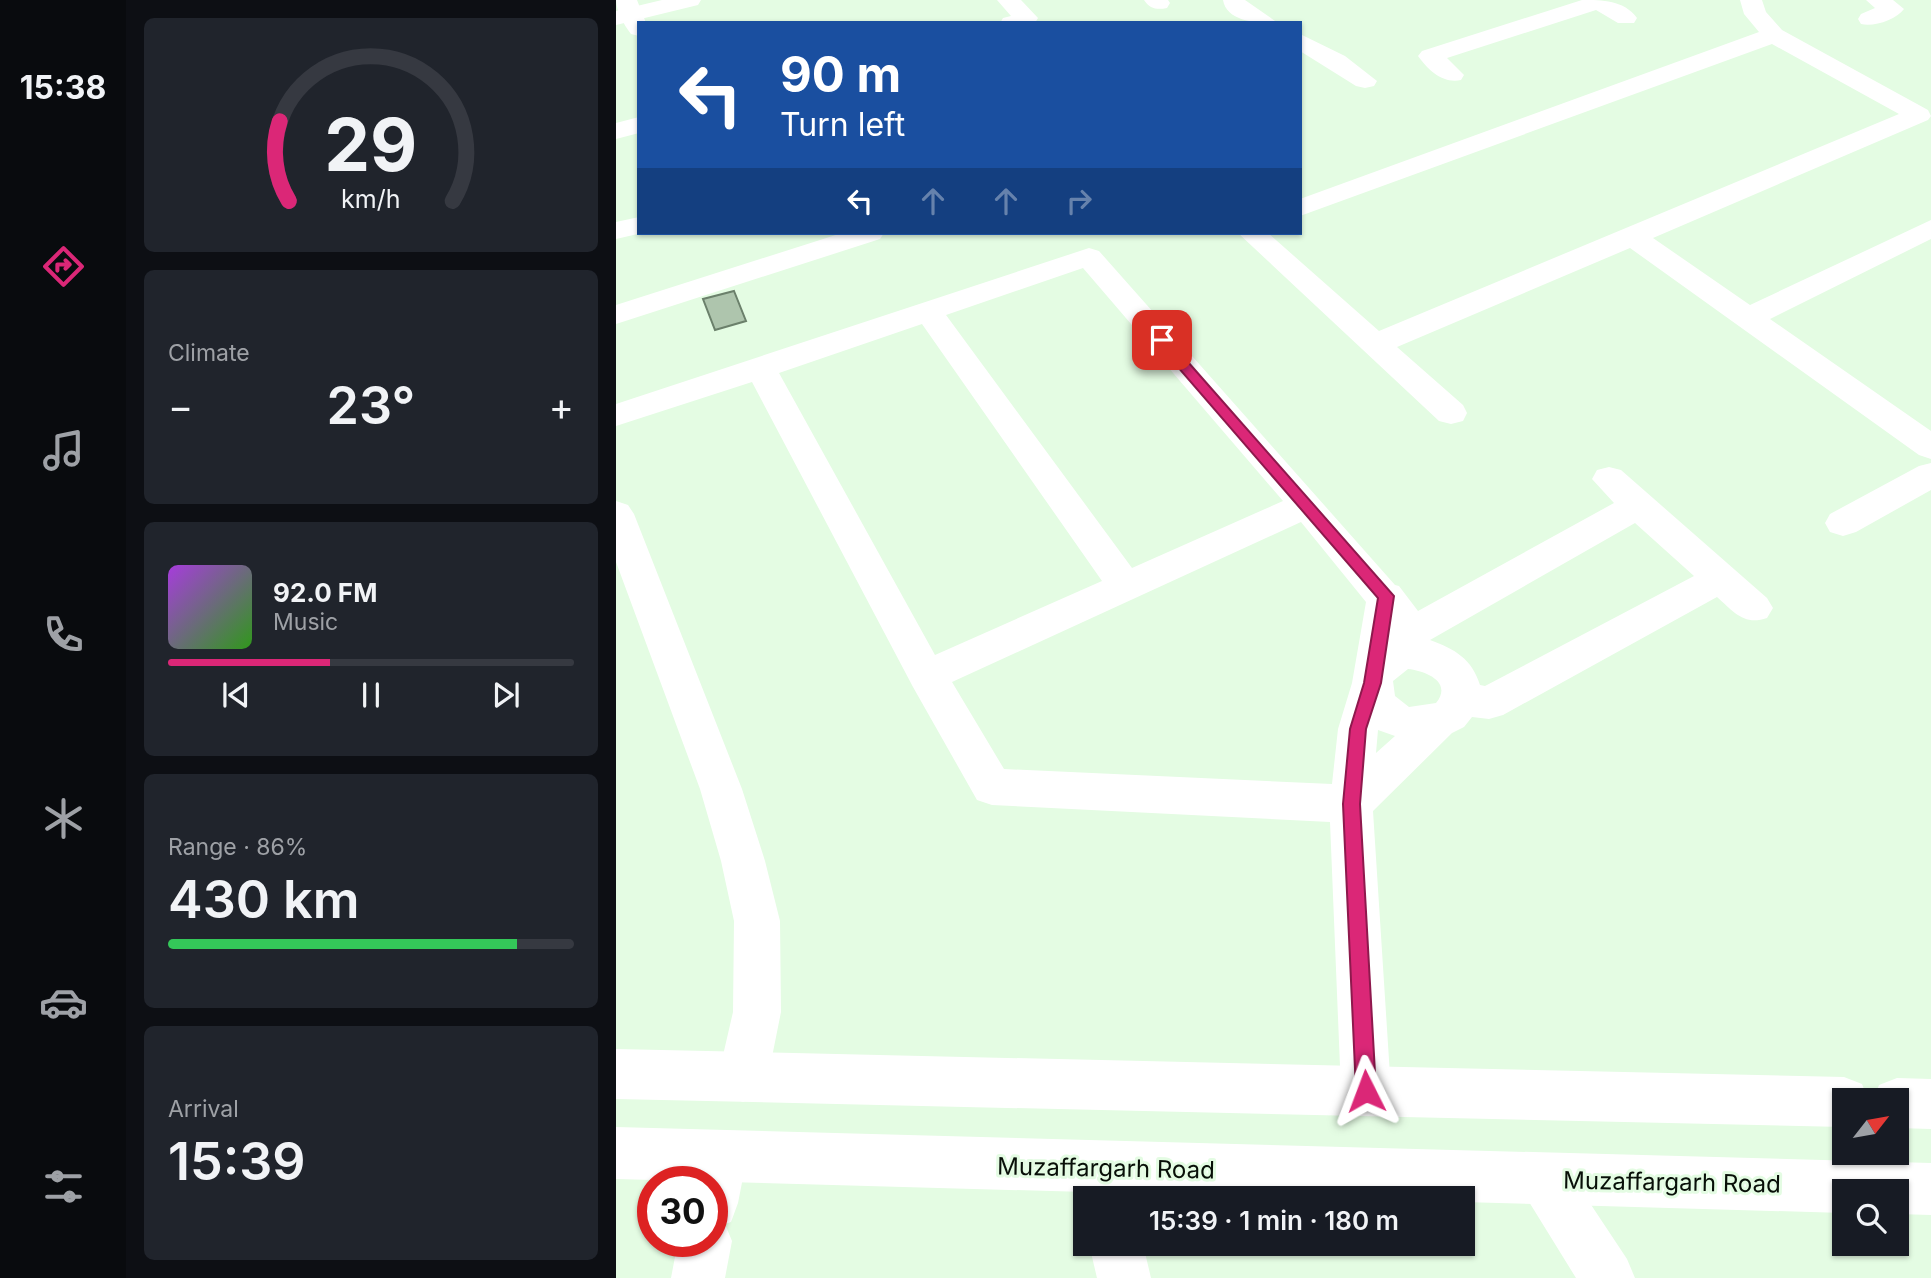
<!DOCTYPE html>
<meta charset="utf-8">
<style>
body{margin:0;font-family:Inter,sans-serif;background:#20242c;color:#f1f3f6;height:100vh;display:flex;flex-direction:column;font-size:26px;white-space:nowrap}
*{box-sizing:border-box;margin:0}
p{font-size:23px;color:#9ea1a6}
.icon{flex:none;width:38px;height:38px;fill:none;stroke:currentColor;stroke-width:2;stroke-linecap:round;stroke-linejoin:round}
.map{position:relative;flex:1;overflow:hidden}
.drawer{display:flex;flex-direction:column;gap:18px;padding:18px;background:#0d0f14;width:490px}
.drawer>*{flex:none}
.banner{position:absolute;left:21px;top:21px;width:665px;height:214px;border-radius:0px;box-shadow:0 2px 5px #0004;background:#1a4fa0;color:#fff;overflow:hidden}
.needle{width:46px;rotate:59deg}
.buttons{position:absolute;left:1216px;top:1088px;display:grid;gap:14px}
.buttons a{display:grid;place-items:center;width:77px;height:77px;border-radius:0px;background:#171b24;box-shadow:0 2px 5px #0004;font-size:35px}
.speed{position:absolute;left:21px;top:1166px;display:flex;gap:14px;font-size:35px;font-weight:700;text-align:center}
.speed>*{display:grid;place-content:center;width:91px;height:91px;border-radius:50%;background:#171b24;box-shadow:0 2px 5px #0004;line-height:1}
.speed .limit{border:10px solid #d22;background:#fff;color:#111}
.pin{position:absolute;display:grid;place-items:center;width:60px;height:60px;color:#fff;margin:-30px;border-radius:14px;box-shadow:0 4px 10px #0006}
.me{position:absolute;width:77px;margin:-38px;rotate:357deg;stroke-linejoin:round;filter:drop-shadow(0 0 5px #0008)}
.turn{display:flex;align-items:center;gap:24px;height:147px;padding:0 28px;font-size:32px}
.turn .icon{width:91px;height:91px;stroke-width:2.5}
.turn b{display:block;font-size:49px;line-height:60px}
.lanes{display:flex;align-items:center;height:66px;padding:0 28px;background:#0003;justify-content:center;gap:35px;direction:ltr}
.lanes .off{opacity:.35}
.big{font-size:52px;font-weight:600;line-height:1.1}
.drawer .tile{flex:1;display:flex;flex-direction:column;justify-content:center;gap:10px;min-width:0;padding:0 24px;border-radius:10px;background:#20242c}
.drawer .dial{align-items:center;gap:0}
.dial svg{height:182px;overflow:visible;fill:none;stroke:#363941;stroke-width:7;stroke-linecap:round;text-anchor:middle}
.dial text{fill:#f1f3f6;stroke:none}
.song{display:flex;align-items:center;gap:21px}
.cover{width:84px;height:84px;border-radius:10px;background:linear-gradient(135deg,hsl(280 70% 55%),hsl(110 70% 35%))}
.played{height:7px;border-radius:4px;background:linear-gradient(90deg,#db2777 40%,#363941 40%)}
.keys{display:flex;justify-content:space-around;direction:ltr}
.heat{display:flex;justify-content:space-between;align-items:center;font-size:38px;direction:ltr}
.charge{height:10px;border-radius:5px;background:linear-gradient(90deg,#34c759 86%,#363941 0)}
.trip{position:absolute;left:457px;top:1186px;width:402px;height:70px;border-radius:0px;background:#171b24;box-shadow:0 2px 5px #0004;font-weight:600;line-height:70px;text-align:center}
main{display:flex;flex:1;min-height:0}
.tab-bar{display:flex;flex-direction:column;width:126px;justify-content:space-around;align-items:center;background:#090b0e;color:#9ea1a6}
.tab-bar .icon{width:49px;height:49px}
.tab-bar .on{color:#db2777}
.tab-bar b{font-size:32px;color:#f1f3f6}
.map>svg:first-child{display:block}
</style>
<main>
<nav class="tab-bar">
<b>15:38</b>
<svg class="icon on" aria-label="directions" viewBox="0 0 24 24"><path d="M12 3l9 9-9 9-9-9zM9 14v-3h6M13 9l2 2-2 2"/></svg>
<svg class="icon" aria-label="music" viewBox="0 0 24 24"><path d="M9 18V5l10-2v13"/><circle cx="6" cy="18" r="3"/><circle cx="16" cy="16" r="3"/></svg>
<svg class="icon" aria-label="phone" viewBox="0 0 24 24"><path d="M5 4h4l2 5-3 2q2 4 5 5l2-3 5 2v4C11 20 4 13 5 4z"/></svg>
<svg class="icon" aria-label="climate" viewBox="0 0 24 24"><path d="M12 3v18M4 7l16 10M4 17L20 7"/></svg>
<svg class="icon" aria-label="car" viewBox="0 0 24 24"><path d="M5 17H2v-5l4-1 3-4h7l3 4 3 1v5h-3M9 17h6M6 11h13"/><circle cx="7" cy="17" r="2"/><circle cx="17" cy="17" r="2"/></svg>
<svg class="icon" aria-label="filters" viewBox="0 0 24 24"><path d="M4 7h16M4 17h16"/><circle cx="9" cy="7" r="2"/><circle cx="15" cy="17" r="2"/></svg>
</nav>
<section class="drawer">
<div class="tile dial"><svg viewBox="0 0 100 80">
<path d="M14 69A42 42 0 1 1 86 69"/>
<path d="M14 69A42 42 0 0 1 10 34" stroke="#db2777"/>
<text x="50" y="56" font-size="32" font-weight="700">29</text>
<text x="50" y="72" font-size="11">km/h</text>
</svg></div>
<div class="tile"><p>Climate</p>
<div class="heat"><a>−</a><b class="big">23°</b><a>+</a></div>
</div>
<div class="tile">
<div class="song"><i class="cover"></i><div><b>92.0 FM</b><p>Music</p></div></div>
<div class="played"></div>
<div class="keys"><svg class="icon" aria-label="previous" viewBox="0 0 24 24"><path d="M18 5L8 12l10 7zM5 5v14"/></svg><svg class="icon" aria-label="pause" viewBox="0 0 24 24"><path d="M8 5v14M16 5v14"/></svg><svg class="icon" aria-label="next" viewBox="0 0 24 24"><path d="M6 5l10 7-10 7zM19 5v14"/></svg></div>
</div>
<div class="tile"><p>Range · 86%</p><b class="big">430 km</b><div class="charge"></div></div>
<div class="tile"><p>Arrival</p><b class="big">15:39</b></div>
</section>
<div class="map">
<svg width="1315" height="1278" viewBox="0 0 1315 1278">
<rect width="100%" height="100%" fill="#e4fce3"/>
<!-- building -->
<path fill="#aec5ad" stroke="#6b806b" stroke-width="2" d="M118,291L130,321L99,330L87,299Z"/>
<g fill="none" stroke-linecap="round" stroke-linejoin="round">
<!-- minor -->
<path fill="#fff" fill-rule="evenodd" d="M0,0H21L30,23H23V36L15,34C7,23 1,13 0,0Z
M381,0H405L422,18L419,23H384L387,18L395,16Z
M528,0H552L554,3L551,8C541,10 534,9 528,0Z
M607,0H629L662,23C644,23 611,23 607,0Z
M966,0C986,0 1008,0 1021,18L1018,23H1002L980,10L831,58L848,75L845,80C827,84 812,70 802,56L806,51Z
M1124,0H1146L1150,12L1166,30L1312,110L1315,116L1312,120L1037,238L1134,305L1315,220V239L1154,319L1315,431V459L1303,455L1014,248L781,347L847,405L851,413L847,421L835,424L823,421L622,233H652L763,331L1283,114L1156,44L684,216V199L1143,32L1128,14Z
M1250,0H1277L1288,9C1280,20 1258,27 1245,24L1242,19L1245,14L1259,8Z
M684,34L729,56L761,81L758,86L749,88L740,86L684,51Z
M23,117V133L0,139V123Z
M23,217V233H26L0,239V222Z
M226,233H268L264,239L0,324V305Z
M473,248L483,251L779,585L783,586L802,611L998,503L976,479L981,470L993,467L1005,470L1151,598L1157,608L1151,618C1128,626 1118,612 1101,597L887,715L873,719L856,717L848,727L836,733L757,811L775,1091L768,1109L750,1116L732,1109L725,1091L714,822L376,805L361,800L297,687L136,382L0,426V404ZM467,268L667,501L516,568L330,315ZM306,324L486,581L319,655L163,373ZM685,522L750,602L736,683L722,729L716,784L388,769L336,682ZM1019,523L1078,576L869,686L864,685C856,659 839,649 814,640ZM792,669C810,671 837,682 820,703L793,707L779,696L777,681ZM762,730L779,736L760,753Z
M1315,463V490L1240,532L1227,536L1214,532L1209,523L1214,514L1303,466Z
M0,501L12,505L18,514L126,789L149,861L164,921L165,1012L152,1077L145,1095L127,1102L109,1095L102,1077L117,1012L118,921L105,861L84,789L0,562Z
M105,1131L123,1139L131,1157L122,1203L115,1222L109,1224L116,1241L109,1278H55L62,1241H96V1181H74L87,1139Z
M928,1153L946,1161L1011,1259L1019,1278H960L910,1197L902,1179L910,1161Z
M473,1244H527L535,1278H481Z"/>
<!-- primary -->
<path fill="#fff" fill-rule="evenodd" d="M46,0H85L82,5L0,25V11Z
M0,1049L1228,1077L1246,1084L1253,1101H1228V1127L0,1099Z
M1281,1078L1315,1079V1129L1281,1128V1101H1257L1263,1085Z
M0,1127L1315,1163V1215L1281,1214V1192H1228V1213L847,1202V1199H720L0,1179Z"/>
</g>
<!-- route -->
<path fill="#db2777" stroke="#8e194d" stroke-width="2" d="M546,336L550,337L778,596L765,683L750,729L744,804L760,1091L757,1098L750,1101L743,1098L740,1091L727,804L734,729L748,683L762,598L541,343L539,340Z"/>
<g text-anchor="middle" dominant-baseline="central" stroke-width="6" stroke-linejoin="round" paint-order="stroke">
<!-- near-street labels -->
<g font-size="24" fill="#080f08" stroke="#e4fce3">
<text transform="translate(490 1168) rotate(1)">Muzaffargarh Road</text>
<text transform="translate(1056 1182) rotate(1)">Muzaffargarh Road</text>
</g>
</g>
</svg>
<div class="buttons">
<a><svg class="needle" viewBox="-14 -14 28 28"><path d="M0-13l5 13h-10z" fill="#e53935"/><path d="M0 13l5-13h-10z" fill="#9ea1a6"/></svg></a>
<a><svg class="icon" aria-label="search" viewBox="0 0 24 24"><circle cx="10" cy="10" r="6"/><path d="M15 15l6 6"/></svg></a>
</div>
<div class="speed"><div class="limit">30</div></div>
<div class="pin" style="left:546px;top:340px;background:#d93025"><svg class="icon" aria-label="arrive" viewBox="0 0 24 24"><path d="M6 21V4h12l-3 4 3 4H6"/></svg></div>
<svg class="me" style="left:750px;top:1091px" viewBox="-20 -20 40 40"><path d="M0-17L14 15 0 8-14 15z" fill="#db2777" stroke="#fff" stroke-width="4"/></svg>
<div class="trip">15:39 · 1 min · 180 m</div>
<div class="banner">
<div class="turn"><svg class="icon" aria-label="left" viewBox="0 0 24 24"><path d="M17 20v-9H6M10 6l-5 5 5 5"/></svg><div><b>90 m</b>Turn left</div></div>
<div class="lanes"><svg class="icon" aria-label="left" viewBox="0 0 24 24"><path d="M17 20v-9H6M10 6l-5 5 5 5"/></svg><svg class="icon off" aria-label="ahead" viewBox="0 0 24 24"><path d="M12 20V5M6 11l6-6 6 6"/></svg><svg class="icon off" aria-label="ahead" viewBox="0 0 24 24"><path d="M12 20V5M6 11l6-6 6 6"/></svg><svg class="icon off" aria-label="right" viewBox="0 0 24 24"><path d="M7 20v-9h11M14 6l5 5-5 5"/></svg></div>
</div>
</div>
</main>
